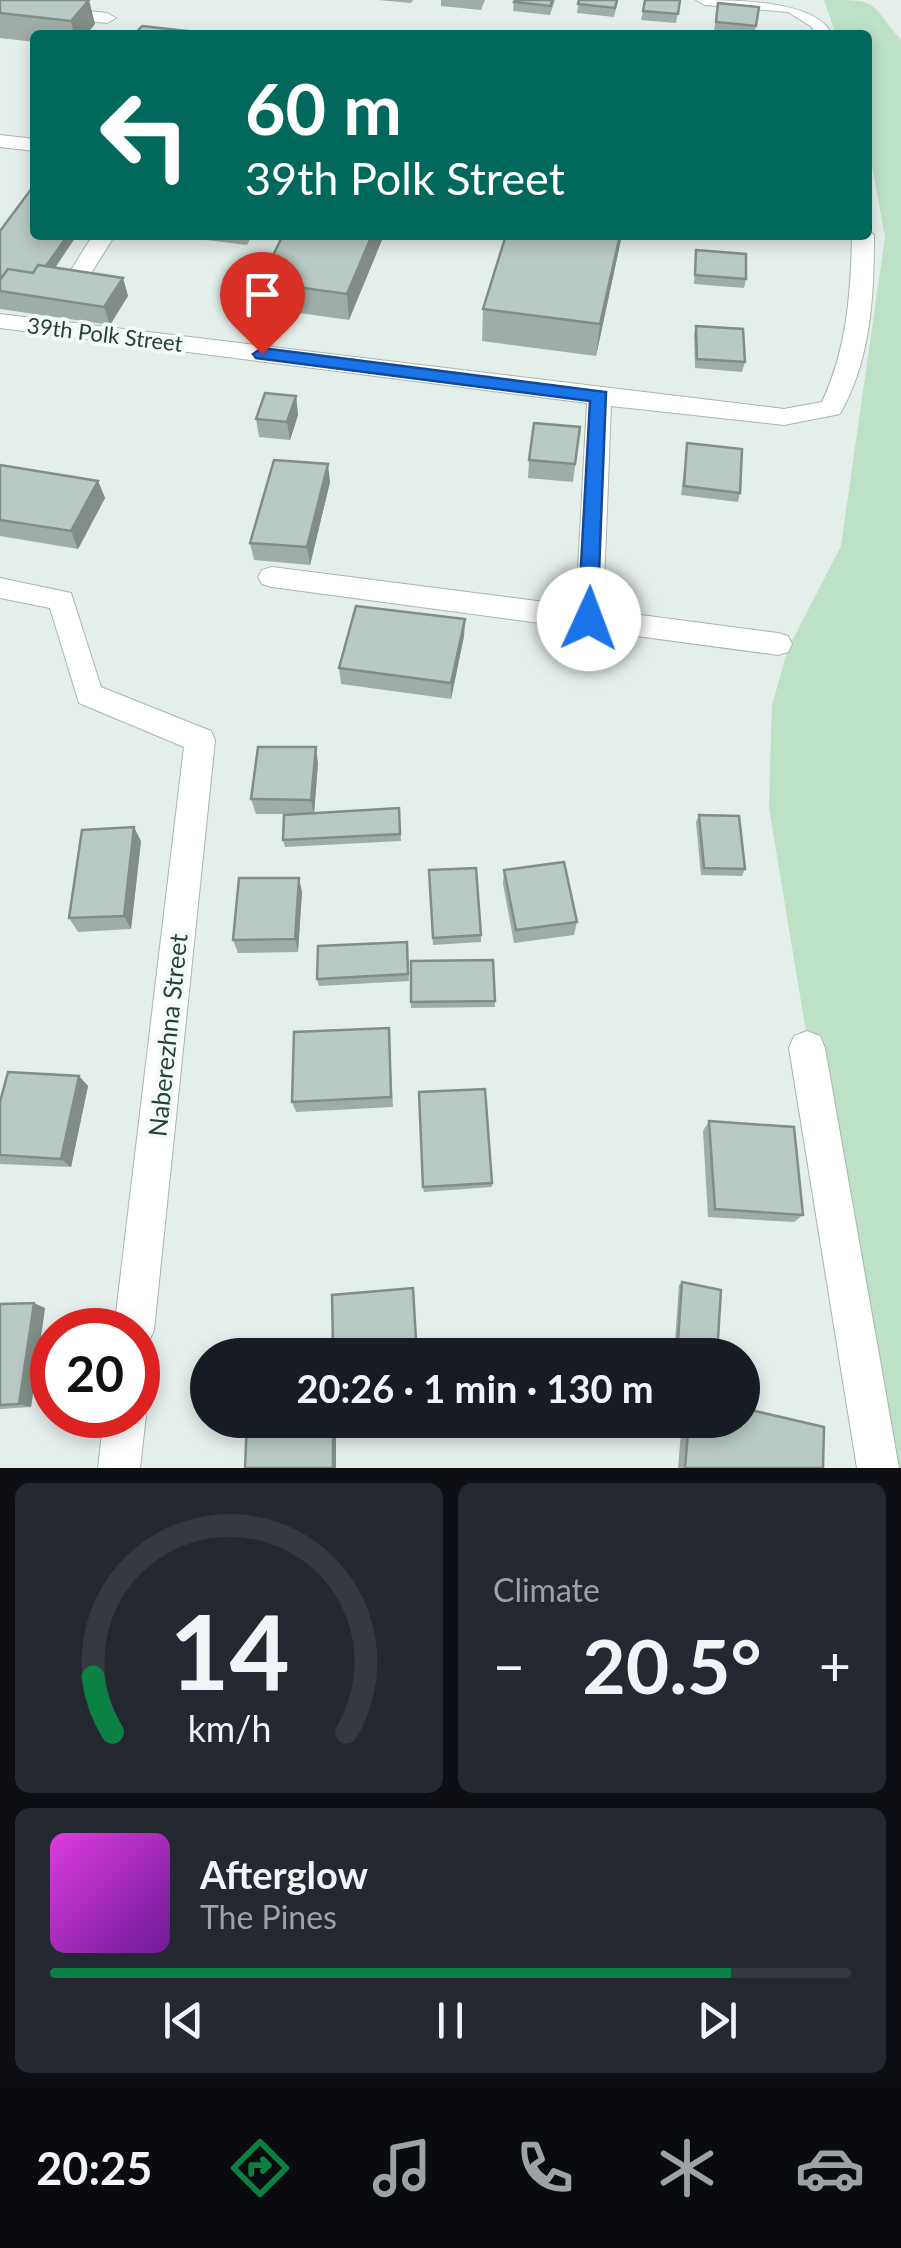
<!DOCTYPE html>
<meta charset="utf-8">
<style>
body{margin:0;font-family:Lato,sans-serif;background:#242831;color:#f1f3f6;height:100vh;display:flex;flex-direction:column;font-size:38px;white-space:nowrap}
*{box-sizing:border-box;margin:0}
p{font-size:32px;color:#9ea1a6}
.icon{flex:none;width:55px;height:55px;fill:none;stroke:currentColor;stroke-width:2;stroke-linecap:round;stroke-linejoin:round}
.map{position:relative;height:1468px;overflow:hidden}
.sheet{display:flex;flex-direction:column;gap:15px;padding:15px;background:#0d0f14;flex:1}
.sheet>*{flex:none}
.banner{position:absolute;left:30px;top:30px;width:842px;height:210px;border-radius:10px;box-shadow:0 5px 15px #0003;background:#00695c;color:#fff;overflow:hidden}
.speed{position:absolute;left:30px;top:1308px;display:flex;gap:20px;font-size:50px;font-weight:700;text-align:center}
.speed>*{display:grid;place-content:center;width:130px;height:130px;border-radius:50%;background:#171b24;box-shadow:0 5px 15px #0003;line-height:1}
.speed .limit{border:15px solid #d22;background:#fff;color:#111}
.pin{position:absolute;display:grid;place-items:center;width:85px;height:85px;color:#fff;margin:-102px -42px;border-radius:50% 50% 50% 0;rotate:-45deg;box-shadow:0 0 10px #0007}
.pin .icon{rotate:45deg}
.me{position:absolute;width:110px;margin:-55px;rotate:2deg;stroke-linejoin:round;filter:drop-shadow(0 0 8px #0008)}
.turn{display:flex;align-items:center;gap:35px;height:210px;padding:0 50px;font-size:45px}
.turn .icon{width:130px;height:130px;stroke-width:2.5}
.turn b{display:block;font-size:70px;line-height:85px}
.big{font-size:75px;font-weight:700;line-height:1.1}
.sheet .card{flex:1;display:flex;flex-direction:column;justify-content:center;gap:15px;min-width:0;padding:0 35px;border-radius:15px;background:#242831}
.sheet .dial{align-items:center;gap:0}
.dial svg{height:260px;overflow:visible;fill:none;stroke:#363941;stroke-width:7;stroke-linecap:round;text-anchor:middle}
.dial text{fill:#f1f3f6;stroke:none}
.song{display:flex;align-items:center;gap:30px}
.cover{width:120px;height:120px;border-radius:15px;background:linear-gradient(135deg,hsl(300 70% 55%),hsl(280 70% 35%))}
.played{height:10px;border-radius:5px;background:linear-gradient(90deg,#0b8043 85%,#363941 85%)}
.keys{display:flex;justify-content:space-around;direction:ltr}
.heat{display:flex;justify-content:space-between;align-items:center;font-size:55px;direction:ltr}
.sheet .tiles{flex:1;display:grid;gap:15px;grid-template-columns:1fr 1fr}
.card:last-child{grid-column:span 2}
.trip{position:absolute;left:190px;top:1338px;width:570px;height:100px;border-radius:50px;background:#171b24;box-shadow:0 5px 15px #0003;font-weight:700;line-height:100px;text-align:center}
.menu{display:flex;height:160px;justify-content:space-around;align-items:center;background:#090b0e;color:#9ea1a6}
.menu .icon{width:70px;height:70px}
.menu .active{color:#0b8043}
.menu b{font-size:45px;color:#f1f3f6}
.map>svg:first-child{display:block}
</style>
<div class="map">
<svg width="901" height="1468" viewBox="0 0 901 1468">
<rect width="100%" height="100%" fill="#e4eeea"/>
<!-- green -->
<path fill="#bce1c6" d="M824,0C880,0 867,0 901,40V1468H878L769,808L772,705L788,649L841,546L885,237L868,144V35H836Z"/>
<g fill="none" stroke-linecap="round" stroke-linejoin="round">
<defs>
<path id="minor" d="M696,0C735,0 818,0 832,35H814L812,27L788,12L705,5Z
M0,2L107,13L116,18L107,23L0,12Z
M0,135L35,139V151L0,147Z
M868,230L874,235C874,296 871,360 840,414L784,425L611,406L603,610L778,633L788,636L792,644L788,652L778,655L272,587L262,584L258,577L262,570L272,567L576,606L587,403L0,328V314L784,409L822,402C847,349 851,292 852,235H868Z
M93,235H115L85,283H69L66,278Z
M0,578L71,593L101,687L211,731L215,740L154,1330L148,1344L138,1349V1330H114L184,747L79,703L50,608L0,598Z
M807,1031L820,1036L825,1048L899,1468H857L789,1048L794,1036Z
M138,1399L146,1415L140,1468H98L104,1415H138Z"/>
</defs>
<!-- minor casing -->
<use href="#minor" stroke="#a6b7b1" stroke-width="2"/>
<!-- minor -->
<use href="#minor" fill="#fff" fill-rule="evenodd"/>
</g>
<!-- wall -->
<path fill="#9fada8" d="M0,0L95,24L86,35H35V42L0,38Z
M378,0H413L411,3Z
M441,0H485L481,10L441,6Z
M555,0L550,15L513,11L514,2Z
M579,0H618L614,17L577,13Z
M680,0L676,23L641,20L643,11Z
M718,3L759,7L754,35L714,31Z
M0,231L35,235H77L55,268L123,278L128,296L110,325L0,309Z
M198,235H252L247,245L198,239Z
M384,235L349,320L264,308L260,282Z
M622,235L596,356L482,341L483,309Z
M696,250L746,279L744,288L694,284Z
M696,326L745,362L742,372L695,368L694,335Z
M296,396L298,415L290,440L259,437L256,419Z
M580,427L573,482L528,478L529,460Z
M687,443L740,493L738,502L681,495Z
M0,465L98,481L105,498L78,549L0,536Z
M330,482L310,565L254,560L250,543Z
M465,619L464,636L451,699L341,684L339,668Z
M318,763L314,813L399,808L401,841L285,847L283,840L289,814H256L251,799Z
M699,815L745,869L742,876L701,875L696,822Z
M141,841L131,929L78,932L69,918Z
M429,870L481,935V942L433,945Z
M504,870L577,922L574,935L514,943L503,884Z
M302,892L298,952L238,953L233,940Z
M407,942L409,981L319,986L317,979Z
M411,961L495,1001V1007L411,1008Z
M389,1028L393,1107L296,1112L292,1102Z
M79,1076L88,1086L71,1167L0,1164V1102Z
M709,1121L803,1215L794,1222L708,1217L703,1131Z
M492,1183V1187L424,1192L423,1187Z
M682,1282L717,1355H674L679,1285Z
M413,1288L417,1342L335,1349L333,1347Z
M0,1304L45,1308L31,1407L0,1409Z
M682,1420H742L823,1468H678Z"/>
<!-- shaded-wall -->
<path fill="#828d88" d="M89,0L95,24L86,35H74L71,21Z
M68,235H77L39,291L36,282Z
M372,235H384L349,320L347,294Z
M620,235H622L596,356L600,324Z
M123,278L128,296L110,325L104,307Z
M296,396L298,415L290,440L287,422Z
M328,464L330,482L310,565L307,547Z
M98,481L105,498L78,549L71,531Z
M465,619L464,636L451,699V683Z
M316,747L318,763L314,815L311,800Z
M134,827L141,841L131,929L124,916Z
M299,878L302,892L298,952L295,939Z
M79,1076L88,1086L71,1167L61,1159Z
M34,1303L45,1308L31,1407L19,1404Z
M333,1420H336V1468H333Z"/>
<!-- building -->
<path fill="#b9c9c3" stroke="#828d88" stroke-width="2.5" d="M0,0H89L71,21L0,13Z
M515,0H552L551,6L514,2Z
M579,0H617L615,8L578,4Z
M645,0H680L678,14L643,11Z
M718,3L759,7L756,26L716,22Z
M142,26L196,32L194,35H134Z
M35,184V235H68L46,266L38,265L33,273L8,269L2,277H0V231Z
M283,235H372L347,294L260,282Z
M506,235H620L600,324L483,309Z
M696,250L746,254V279L695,275Z
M38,265L123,278L104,307L0,291V280L8,269L33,273Z
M696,326L743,329L745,362L697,359Z
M265,393L296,396L287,422L256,419Z
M534,423L580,427L575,464L529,460Z
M687,443L742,449L740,493L684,486Z
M274,460L328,464L307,547L250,543Z
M0,465L98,481L71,531L0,520Z
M356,606L465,619L451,683L339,668Z
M258,747H316L311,800L251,799Z
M399,808L400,834L283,840L284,815Z
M699,815L739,816L745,869L704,868Z
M134,827L124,916L69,918L82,830Z
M564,862L577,922L516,930L504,870Z
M476,868L481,935L433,938L429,870Z
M239,878H299L295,939L233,940Z
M407,942L408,974L317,979L318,946Z
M493,960L495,1001L411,1002V961Z
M389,1028L391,1097L292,1102L294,1032Z
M8,1072L79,1076L61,1159L0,1155V1102Z
M485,1089L492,1183L423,1187L419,1092Z
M709,1121L794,1127L803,1215L715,1209Z
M682,1282L721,1290L717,1355H677Z
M413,1288L416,1340L333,1347L332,1295Z
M34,1303L19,1404L0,1405V1304Z
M742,1408L824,1427L823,1468H685L689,1420H742Z
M247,1420H333V1468H245Z"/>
<!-- route -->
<path fill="#1a73e8" stroke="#114b97" stroke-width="2.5" d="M262,348L606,392L597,625H581L578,619L590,401L256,358L253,354Z"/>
<g text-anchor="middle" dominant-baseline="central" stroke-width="8" stroke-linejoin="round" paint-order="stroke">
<!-- far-street labels -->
<g font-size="22" fill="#224239" stroke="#f5faf8">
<text transform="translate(105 334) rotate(7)">39th Polk Street</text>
</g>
<!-- street labels -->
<g font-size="25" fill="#224239" stroke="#f5faf8">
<text transform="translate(167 1035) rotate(-84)">Naberezhna Street</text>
</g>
</g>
</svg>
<div class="speed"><div class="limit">20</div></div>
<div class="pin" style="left:262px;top:354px;background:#d93025"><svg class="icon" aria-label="arrive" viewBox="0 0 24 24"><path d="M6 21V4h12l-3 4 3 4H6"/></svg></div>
<svg class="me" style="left:589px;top:619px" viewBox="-20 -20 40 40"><circle r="19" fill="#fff"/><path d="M0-13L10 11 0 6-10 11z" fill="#1a73e8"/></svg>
<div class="trip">20:26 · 1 min · 130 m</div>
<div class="banner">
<div class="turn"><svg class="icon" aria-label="left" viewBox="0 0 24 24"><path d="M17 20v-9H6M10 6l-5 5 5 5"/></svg><div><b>60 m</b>39th Polk Street</div></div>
</div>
</div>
<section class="sheet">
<div class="tiles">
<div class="card dial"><svg viewBox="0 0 100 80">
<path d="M14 69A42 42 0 1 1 86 69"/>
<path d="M14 69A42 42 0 0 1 8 52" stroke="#0b8043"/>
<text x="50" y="56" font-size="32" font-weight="700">14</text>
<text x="50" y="72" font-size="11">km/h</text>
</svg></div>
<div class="card"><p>Climate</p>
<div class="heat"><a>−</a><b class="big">20.5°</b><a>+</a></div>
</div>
<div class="card">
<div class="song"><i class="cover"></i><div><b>Afterglow</b><p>The Pines</p></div></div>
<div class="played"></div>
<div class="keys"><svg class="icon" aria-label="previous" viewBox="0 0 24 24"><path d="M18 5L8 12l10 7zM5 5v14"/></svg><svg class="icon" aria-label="pause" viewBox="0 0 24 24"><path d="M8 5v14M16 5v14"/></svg><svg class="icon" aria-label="next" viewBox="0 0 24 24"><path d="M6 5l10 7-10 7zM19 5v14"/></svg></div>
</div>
</div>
</section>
<nav class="menu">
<b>20:25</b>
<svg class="icon active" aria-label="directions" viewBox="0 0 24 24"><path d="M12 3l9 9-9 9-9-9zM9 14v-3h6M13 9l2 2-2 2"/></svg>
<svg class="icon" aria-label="music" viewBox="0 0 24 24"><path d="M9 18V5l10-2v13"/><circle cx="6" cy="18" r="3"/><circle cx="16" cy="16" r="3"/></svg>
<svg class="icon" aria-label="phone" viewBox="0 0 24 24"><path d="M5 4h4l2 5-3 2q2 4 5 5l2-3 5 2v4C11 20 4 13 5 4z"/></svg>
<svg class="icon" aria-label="climate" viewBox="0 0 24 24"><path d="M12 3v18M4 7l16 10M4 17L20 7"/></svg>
<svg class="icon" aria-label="car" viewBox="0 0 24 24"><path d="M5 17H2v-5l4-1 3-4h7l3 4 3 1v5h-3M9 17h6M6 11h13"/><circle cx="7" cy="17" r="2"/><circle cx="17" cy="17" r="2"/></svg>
</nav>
